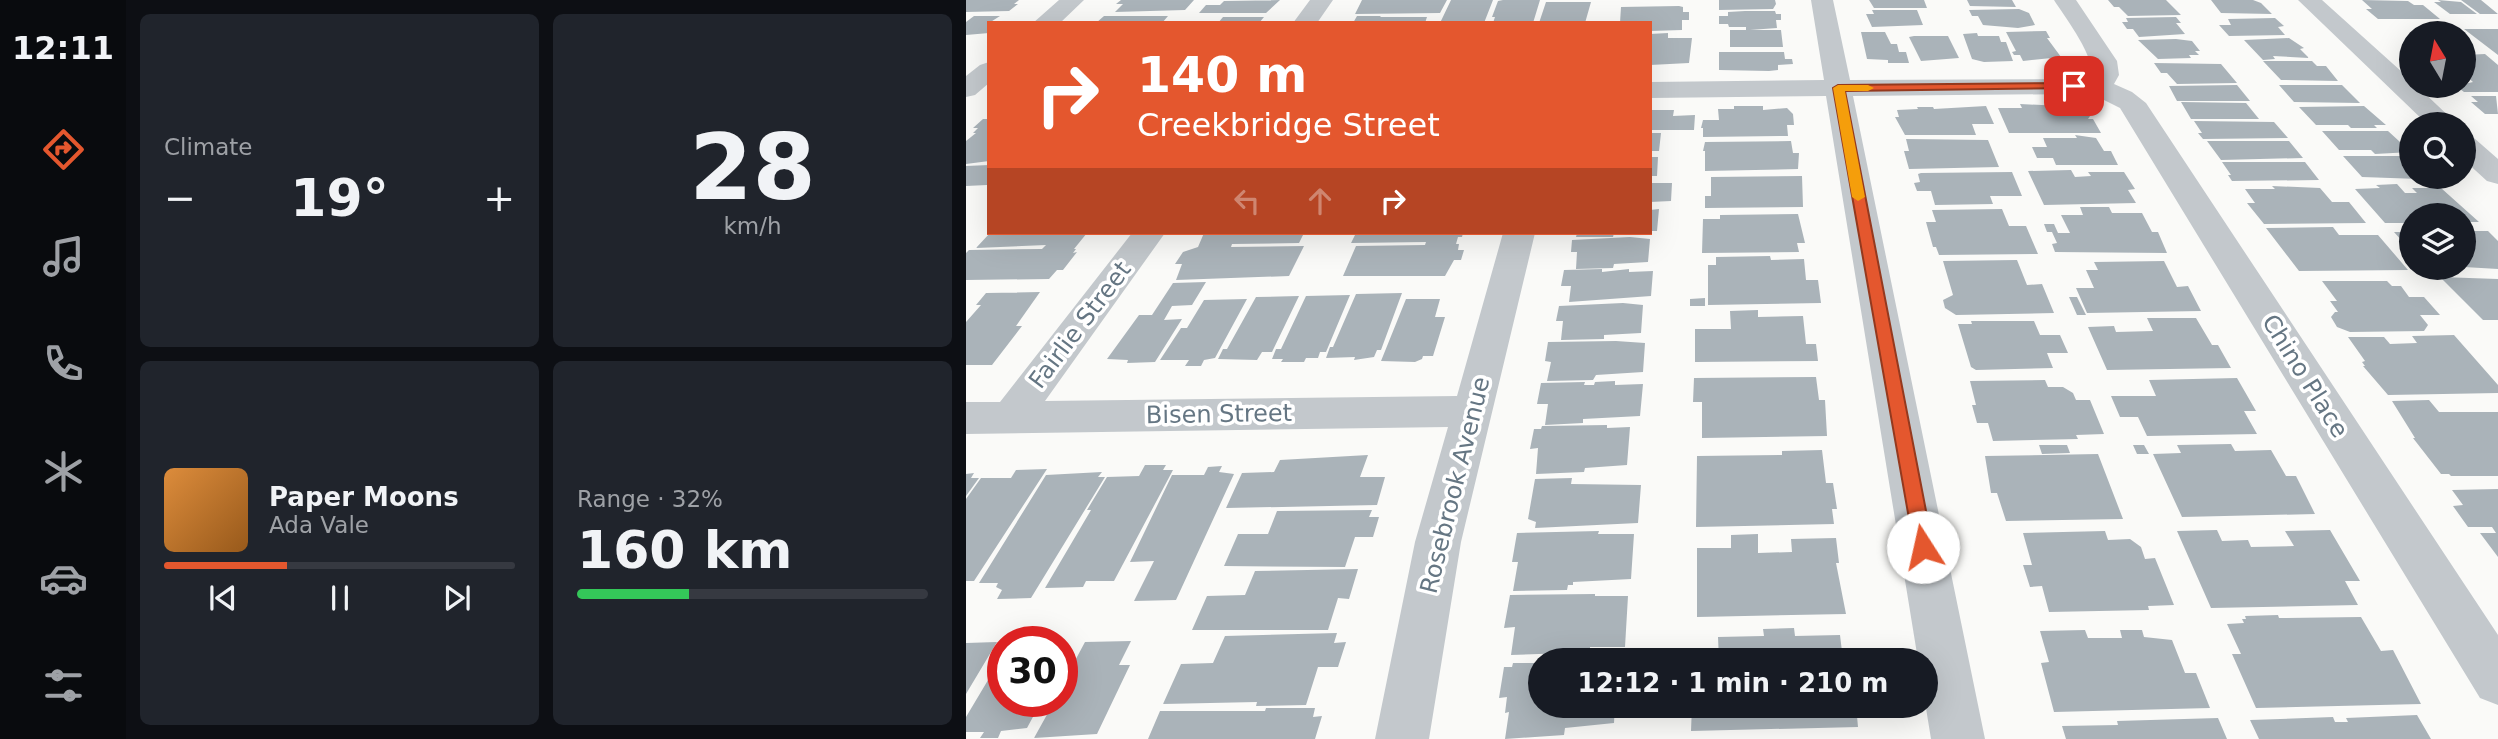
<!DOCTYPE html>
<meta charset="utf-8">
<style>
body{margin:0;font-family:"DejaVu Sans",sans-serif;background:#20242c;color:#f1f3f6;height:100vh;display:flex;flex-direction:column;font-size:26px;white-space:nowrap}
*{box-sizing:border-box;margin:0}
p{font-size:23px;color:#9ea1a6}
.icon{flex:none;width:38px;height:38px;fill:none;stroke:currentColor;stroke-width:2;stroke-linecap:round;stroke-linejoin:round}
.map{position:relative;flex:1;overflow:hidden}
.drawer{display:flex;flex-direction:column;gap:14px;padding:14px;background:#0d0f14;width:840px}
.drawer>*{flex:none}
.top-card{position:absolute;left:21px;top:21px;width:665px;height:214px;border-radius:0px;box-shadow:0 7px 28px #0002;background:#e4572e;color:#fff;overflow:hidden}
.needle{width:46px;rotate:350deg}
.buttons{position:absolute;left:1433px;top:21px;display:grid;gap:14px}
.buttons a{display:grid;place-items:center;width:77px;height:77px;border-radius:50%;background:#171b24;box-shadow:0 7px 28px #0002;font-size:35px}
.speed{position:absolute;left:21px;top:626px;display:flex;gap:14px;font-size:35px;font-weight:700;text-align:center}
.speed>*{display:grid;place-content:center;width:91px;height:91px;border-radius:50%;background:#171b24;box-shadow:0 7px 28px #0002;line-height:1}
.speed .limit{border:10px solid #d22;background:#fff;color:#111}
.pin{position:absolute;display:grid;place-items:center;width:60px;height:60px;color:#fff;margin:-30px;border-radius:14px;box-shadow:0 4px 10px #0006}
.me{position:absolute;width:77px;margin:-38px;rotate:350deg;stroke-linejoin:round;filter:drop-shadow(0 0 5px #0008)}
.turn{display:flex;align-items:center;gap:24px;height:147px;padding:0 35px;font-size:32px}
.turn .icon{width:91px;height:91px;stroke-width:2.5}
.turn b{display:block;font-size:49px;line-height:60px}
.lanes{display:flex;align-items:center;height:66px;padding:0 35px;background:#0003;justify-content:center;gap:35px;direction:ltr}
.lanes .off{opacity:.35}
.big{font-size:52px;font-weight:700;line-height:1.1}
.drawer .widget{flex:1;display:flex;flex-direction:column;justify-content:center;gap:10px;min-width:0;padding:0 24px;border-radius:10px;background:#20242c}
.drawer .dial{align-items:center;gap:0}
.dial b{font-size:91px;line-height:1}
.song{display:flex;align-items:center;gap:21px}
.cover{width:84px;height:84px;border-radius:10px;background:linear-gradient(135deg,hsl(30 70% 55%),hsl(30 70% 35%))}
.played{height:7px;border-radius:4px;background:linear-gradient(90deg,#e4572e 35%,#363941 35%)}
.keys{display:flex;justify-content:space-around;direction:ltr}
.heat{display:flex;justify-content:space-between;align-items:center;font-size:38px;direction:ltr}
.charge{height:10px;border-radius:5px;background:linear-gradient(90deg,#34c759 32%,#363941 0)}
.drawer .tiles{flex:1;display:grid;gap:14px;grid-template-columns:repeat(2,1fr)}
.trip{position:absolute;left:562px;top:648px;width:410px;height:70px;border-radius:35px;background:#171b24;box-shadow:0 7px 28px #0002;font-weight:700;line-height:70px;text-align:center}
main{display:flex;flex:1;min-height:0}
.dock{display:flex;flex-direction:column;width:126px;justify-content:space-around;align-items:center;background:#090b0e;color:#9ea1a6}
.dock .icon{width:49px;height:49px}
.dock .current{color:#e4572e}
.dock b{font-size:32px;color:#f1f3f6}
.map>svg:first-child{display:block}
</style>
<main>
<nav class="dock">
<b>12:11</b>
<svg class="icon current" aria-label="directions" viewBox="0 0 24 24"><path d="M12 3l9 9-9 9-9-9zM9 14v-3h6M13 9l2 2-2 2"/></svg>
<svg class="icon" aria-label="music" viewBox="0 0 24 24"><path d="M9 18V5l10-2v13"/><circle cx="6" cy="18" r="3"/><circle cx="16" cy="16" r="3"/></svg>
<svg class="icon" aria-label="phone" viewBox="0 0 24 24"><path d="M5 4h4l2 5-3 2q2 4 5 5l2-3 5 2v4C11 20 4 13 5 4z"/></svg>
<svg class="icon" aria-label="climate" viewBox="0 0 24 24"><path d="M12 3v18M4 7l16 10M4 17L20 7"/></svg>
<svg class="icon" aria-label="car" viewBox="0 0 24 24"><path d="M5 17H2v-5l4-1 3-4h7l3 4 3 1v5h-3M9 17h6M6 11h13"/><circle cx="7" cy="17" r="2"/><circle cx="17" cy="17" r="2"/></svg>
<svg class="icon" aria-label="filters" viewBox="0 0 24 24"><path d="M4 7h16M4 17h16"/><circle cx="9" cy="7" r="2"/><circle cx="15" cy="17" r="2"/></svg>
</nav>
<section class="drawer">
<div class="tiles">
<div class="widget"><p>Climate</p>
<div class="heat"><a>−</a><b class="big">19°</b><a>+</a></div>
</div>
<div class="widget dial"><b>28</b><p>km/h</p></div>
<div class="widget">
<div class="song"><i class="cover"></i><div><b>Paper Moons</b><p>Ada Vale</p></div></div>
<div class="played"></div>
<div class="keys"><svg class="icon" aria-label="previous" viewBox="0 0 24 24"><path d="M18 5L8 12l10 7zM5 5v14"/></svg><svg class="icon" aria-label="pause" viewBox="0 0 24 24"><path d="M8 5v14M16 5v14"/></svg><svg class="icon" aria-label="next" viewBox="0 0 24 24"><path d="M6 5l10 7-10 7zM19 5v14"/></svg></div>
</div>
<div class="widget"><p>Range · 32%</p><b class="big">160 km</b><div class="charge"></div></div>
</div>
</section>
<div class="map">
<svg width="1532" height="739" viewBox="0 0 1532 739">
<rect width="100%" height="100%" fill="#fafaf8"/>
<!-- building -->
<path fill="#aab3b9" d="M0,0H53L48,4H52L43,11L0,12Z
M155,0H228L219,10L149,12L157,4H150Z
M314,0L300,13H233L240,5H254L258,1Z
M396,0H481L474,13L389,14Z
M485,0H527L518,23H474Z
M537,0H574L567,23H527L529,17H526L532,1Z
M753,0H809L810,4L807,9L753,10Z
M903,0H958L961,8H908Z
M1001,0H1046L1050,7L1004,6Z
M1142,0H1200L1215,15L1162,16L1153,7H1148Z
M1245,0H1287L1295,3L1306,14L1255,13Z
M1396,0L1442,1L1448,5H1457L1474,19H1412L1400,9H1406Z
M1472,0L1495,2L1511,14H1484L1468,2H1475Z
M1495,0H1515L1532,14H1514Z
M580,2H625L619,23H573Z
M713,6L717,7V12H723V20H716V30L684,31V23H654L655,7Z
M1053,9L1063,13L1069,25L1052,28L1017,25L1012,16H1006L1003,10Z
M906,10H951L957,25L906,27L900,14H908Z
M779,11H809L810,14H815V20H810L811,28L784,30H815L817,47H764V30H780V27H763L762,24H753V16H762V12Z
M8,16H34L23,23V33L0,35V22Z
M138,16H202L196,23H130Z
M391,16H415L414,17H461L459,23H387Z
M257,17H298L293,23H252Z
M1210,17L1215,23H1210L1219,34L1173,37L1167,29H1161L1156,22H1162L1160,18Z
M1309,18L1318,26L1312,27L1319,35L1263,36L1253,25H1265L1262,19Z
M1498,29H1532V55Z
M1080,31L1084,38H1081L1095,57L1057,61L1054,55H1048L1046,52L1050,51L1040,32Z
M895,32H919L925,44H931L933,52H940L943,63H922V60L901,59Z
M702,33V38H726L723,63L684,65V34Z
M1011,33L1012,36H1033L1035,42H1040L1047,61L1018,62L1006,59L997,34Z
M948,36H982L993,58L955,61L943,37Z
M1323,38L1338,48L1334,49L1343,58L1307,56L1309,59L1297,60L1278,40Z
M1210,39L1226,41L1234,51H1229L1233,55H1223L1225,58L1192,59L1172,40Z
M753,52H818L819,59H826L827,64L812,65V70L803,71L753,70Z
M1519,54L1532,65V92H1498L1490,86L1507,82L1498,74V55Z
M1297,61H1346L1351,66H1360L1372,81L1315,80Z
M1188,63L1255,64L1271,83L1211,84L1201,73H1195Z
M1271,85L1284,101H1211L1203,86Z
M1313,85H1376L1394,103L1328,102Z
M1505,96H1530L1532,114H1519L1505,102H1512Z
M1215,102L1280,103L1293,119H1225Z
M1054,104L1115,107L1120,109L1124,116L1122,119H1127L1135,133H1043L1032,108H1056Z
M768,106H797V110L821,108L827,114L828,125H821L822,136L737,137V128H735L737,120H753L752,109H768Z
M1020,106L1028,124H1006L1010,135H939L929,117H933L931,110L952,109L951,107H967L968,109Z
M1398,106L1420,125H1408L1411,128H1385L1382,125H1350L1333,107Z
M684,110H708L707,116L729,115L728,130H684Z
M17,119H23V161L0,164V141L10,133H7L12,128H7Z
M1228,121L1308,122L1322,138L1237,139L1232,133H1236Z
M1356,131H1422L1445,152L1409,154L1405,150H1373Z
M684,133H695L693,151H684Z
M1109,135L1130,138L1138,151H1145L1152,165H1090L1087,158H1071L1066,147H1081L1077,138H1111Z
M940,139L1022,140L1033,167L943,169L938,151H943Z
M825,141L827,153H833L832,169L739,171V151H737L739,142Z
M1241,141H1323L1337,158L1255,160Z
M1377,156H1446V177H1453V179L1396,177Z
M684,157H692L691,176H684Z
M1256,162H1339L1353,180L1266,181L1262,175H1265Z
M23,165L21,185L0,186V166Z
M1105,170L1109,177L1125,176L1122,172H1158L1169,189L1162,190L1170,203L1078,205L1062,171Z
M1046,172L1056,196H1024L1027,204L969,205L965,191H951L948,183L954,182L952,174L955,173Z
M836,176L837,207L739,208V196H745V177Z
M684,183H706L705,201L684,202Z
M1431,184L1439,193H1451L1446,188H1475L1513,222H1498V215H1446V223H1419L1389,189L1414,188L1410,185Z
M1306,186L1354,188L1366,202H1383L1400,223L1298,224L1281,203H1289L1279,189H1309Z
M1114,207H1143L1146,213H1176L1186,232H1192L1201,253L1089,252L1086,244L1091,243L1086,232H1081L1078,224H1088L1092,233H1104L1095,215H1117Z
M693,209L691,231H684V210Z
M1036,209L1043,226H1060L1072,254L973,255L970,247H967L960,222H970L966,210Z
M832,214L839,243H831L833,252L736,253L737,219H754V215Z
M1367,227L1373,235H1412L1442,270L1333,271L1300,228Z
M1498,231H1522L1532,241V269L1498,267Z
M1428,232H1446V256L1441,251H1445Z
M24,233H121L108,249H110L107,253L111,252L97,270H91L83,279L0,280V253L3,250L76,249L80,245L10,248Z
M238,233H338L333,243L266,244L265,247L338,246L323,276L210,280L216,264H209L217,252L232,247Z
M390,233H497L496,237H492L490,244H493L492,250H498L495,260H488L479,276H377L390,246L459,245L460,242L385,243Z
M611,233H648L647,237H610Z
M664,237L684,239L682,262L648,264L647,268L610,269L611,252H605L606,240Z
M804,256L805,260L838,259L840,280H852L855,303L742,305V265H750V257Z
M1051,260L1061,285L1076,284L1088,313L990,315L979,308L977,300L987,295L977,261Z
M1198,261L1211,287L1222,286L1235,311L1121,313L1110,288H1128L1120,270H1132L1128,262Z
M636,269V272L663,269V272L687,271L685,296L603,302L605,286H595L598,270Z
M1474,277L1532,279V320H1517Z
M1356,281H1421L1426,286H1435L1443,297H1458L1474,315H1454L1462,325L1458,331L1384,332L1371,327L1365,317L1369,312H1372L1364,301H1371Z
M240,282L226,305L206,306L198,320L216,319L189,362L161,363L162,360L141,359L173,315H186L207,283Z
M74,292L50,326H56L26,365H0V322L15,305H10L20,293Z
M436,293L415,350H411L408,357L388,360L389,357L360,358L364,347H367L390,294Z
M384,295L360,352H354L352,358H340L338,362H315L317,359H306L310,349H315L340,296Z
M333,296L306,352H296L291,360L252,359L257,349H261L290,297Z
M1103,297H1111L1120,315H1111Z
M739,298V306H724V299Z
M281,299L249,358L238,360L235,366H219L223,360H194L215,328H221L238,300Z
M440,299H474L469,317H479L467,356H457L456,359L449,362L415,361Z
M657,303L677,305L675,333L638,335V339L595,340L597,321H590L593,306Z
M792,310V317L837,316L840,344H850L852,361L729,362V329H765L764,311Z
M1181,318H1230L1246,345H1252L1265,368L1141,370L1122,327L1148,326L1150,332L1187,331Z
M1005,321H1068L1074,335H1094L1102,353H1081L1087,368L1010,370L1005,367L992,324H1006Z
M1488,335L1532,385V393L1422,395L1397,366H1399L1396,362L1399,361L1382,337H1418L1424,344L1451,343L1446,336Z
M650,341L679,343L677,372L630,375L627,380L581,381L585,362L579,361L582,342Z
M850,377L853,400H859L861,436L736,438V402H727L728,378Z
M1271,378L1290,411H1278L1291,434L1181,436L1172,417H1154L1145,396H1190L1183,380Z
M1079,380L1082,387H1097L1107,393L1110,400H1124L1138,434L1110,435L1112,439L1027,441L1022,423H1011L1006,405H1010L1004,381Z
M649,381V385L677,384L674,416L617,419V423L579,425L582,404H571L575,383L619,382L618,385H628L629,382Z
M1463,400L1473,412H1532V476H1485L1483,474H1475L1447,438H1449L1426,401Z
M641,425V428L664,427L661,465L619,468L618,472L570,474L572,448L564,449L568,429H575L576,426Z
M1265,444L1269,451L1305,450L1320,476H1330L1349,514L1216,517L1187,454L1215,453L1211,445Z
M1073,445H1101L1104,453L1076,454Z
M1167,445H1178L1183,454H1171Z
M856,450L860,483H867L871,509H866L868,524L730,527L731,456L816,455V451Z
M1132,454L1157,519L1040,521L1031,493H1025L1019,456Z
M402,455L394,477H419L411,505L260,508L276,473L308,472L314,460Z
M179,465H200L197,470H207L148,581H120L117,587L79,588L125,510H121L141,477L173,476Z
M256,466L253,472L268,474L210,600L168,601L188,561L164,562L206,475H238L242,467Z
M81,469L8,581H0V499L15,478H45L50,470Z
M136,472L132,477H139L65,598L31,599L36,590L30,587L32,583H13L80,475Z
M8,473L5,478H13L0,496V474Z
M606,478L605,484L675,485L672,523L569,528L570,522L562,519L569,479Z
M1532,489V557L1514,533H1530L1526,527H1502L1487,506L1497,505L1486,490Z
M406,510L403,517H413L407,537H389L379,567L258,566L272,534H302L311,511Z
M1251,530L1256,541L1282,540L1285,547L1328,546L1319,531L1364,530L1394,581H1379L1392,605L1245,608L1211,531Z
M633,531L632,534H668L665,579L607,582V585H602L601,590L547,591L552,562H546L551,533Z
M1139,531L1142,540L1164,539L1175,547L1179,559L1189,558L1208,605L1182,606L1183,610L1083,612L1076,586L1064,587L1057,565H1066L1057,533Z
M792,534V553L826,552L825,539L870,538L873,563H870L880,614L731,617V548H765V535Z
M392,569L383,599L372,598L362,630H226L241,596L279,595L289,571Z
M629,594V596H662L659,647H624V650H602V653L545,655L549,627L538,628L544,595Z
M1312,615L1313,618L1395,617L1415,651L1427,650L1455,704L1290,708L1266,654H1275L1261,624L1278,623L1276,619H1280L1279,616Z
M828,628L829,636L874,635L877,660H753L752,637L798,636L797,629Z
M1119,630L1122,638H1156L1154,630H1176L1178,637L1206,640L1219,673H1230L1244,708L1088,712L1075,663L1083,662L1074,631Z
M371,633L368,643L380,642L372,667H352L340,705L290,706L291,702L197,704L215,664L247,663L259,636Z
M98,639L96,642H44L46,640Z
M165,641L153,665H164L131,734L68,738L88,702H96V685L119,642Z
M31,642L0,694V643Z
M37,655V702H75L61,728L35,731L32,738H14L18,732H0V717Z
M547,663H574V705H649L648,723L599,728L598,735L539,739L543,712L539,713L541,697L533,698L538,667H546Z
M726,705H890L892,727L725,731Z
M300,708H349L347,717L356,716L349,739H182L194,711H299Z
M1451,715L1465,739H1293L1284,720L1367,717L1369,722H1382L1380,718Z
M1252,718L1261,739H1100L1096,726L1152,725L1151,721Z"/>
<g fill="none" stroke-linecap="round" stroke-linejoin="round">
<!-- minor -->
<path fill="#c3c8cc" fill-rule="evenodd" d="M93,0H118L94,23H67Z
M344,0H367L351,23H327Z
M845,0H867L884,80L1124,79C1134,62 1098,16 1088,0H1110L1151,61L1153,75L1148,84L1166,92L1180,103L1532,635V705L1514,698L1154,108L1132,97L1108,94L887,96L1019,739H965L959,702V660H952L860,96L684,98V82L858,80Z
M1332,0H1356L1446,81V86H1451L1491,124H1461Z
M23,62V83L9,95L0,97V76L14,65Z
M1498,135L1508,138L1532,159V184L1521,181L1498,160Z
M166,233H199L79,401L491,396L537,233H569L495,542L463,739H409L449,542L482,427L0,434V402H34Z"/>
</g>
<!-- route -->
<path fill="#e4572e" stroke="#94391e" stroke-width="2" d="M1108,83L1112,84V88L879,91L967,547L964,553L957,556L950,553L948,547L867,88L872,85Z"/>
<!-- slow -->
<path fill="#f59e0b" d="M872,85H902L908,88L902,91H879L899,197L892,201L886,197L867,88Z"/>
<g text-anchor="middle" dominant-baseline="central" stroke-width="7" stroke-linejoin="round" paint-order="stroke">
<!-- street labels -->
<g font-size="24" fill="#657683" stroke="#fff">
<text transform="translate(114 325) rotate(-53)">Fairlie Street</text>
<text transform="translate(1339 376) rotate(58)">Chino Place</text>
<text transform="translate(253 414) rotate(-1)">Bisen Street</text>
<text transform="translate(489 485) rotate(-76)">Rosebrook Avenue</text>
</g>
</g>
</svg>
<div class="buttons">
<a><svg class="needle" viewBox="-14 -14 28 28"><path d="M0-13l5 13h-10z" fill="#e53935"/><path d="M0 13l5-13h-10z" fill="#9ea1a6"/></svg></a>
<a><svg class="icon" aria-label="search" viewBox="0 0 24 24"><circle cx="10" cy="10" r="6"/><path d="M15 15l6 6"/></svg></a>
<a><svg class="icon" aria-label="layers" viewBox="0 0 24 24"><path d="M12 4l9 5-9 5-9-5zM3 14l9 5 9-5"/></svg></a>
</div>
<div class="speed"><div class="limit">30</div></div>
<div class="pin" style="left:1108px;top:86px;background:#d93025"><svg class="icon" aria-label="arrive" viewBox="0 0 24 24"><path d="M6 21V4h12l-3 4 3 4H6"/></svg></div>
<svg class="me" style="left:957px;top:547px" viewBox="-20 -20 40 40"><circle r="19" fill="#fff"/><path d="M0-13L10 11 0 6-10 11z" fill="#e4572e"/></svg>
<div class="trip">12:12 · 1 min · 210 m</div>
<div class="top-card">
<div class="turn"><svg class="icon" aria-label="right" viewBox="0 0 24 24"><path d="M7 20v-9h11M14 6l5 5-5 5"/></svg><div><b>140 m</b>Creekbridge Street</div></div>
<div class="lanes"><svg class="icon off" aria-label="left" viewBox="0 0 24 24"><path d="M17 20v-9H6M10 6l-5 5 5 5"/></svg><svg class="icon off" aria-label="ahead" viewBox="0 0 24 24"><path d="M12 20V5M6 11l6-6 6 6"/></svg><svg class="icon" aria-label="right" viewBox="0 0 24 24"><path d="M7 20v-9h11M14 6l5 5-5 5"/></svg></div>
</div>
</div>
</main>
